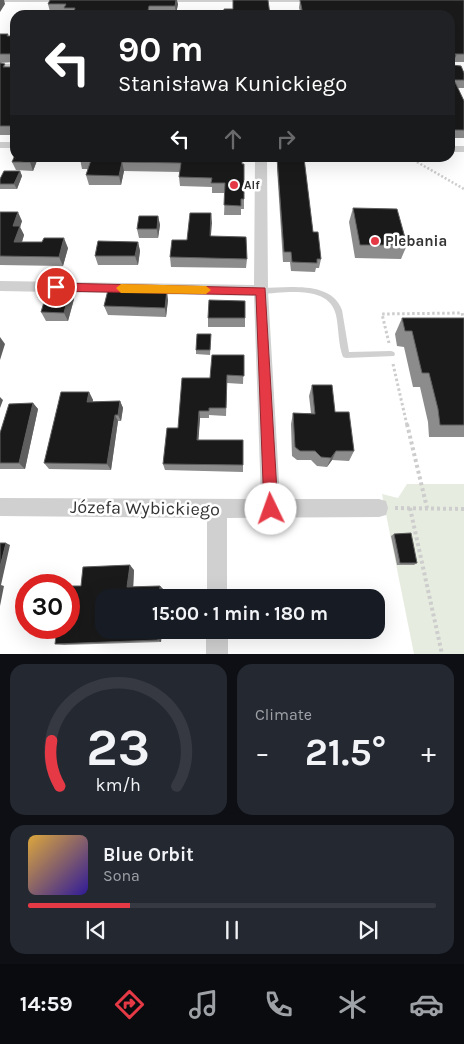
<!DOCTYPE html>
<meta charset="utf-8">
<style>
body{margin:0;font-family:Karla,sans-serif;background:#242831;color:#f1f3f6;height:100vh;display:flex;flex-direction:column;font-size:19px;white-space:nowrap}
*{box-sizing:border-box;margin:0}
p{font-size:16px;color:#9ea1a6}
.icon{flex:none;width:28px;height:28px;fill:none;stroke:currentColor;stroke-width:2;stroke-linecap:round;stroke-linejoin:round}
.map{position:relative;height:654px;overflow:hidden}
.panel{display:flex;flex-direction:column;gap:10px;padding:10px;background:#0d0f14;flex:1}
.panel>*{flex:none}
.guide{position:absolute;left:10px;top:10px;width:445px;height:152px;border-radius:15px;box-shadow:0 5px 20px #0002;background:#202124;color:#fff;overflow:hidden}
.speed{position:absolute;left:15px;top:574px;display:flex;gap:10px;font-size:25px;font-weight:700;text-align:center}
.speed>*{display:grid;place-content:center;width:65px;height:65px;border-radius:50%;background:#171b24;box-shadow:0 5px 20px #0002;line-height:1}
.speed .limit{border:8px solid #d22;background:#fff;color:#111}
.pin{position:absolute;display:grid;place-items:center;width:42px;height:42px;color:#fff;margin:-21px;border:2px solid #fff;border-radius:50%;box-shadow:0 1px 5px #0007}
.me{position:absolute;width:55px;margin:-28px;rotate:357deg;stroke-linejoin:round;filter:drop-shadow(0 0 4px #0008)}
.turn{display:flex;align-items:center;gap:18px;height:105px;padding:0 25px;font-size:22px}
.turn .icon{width:65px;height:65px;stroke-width:2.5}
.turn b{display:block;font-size:35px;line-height:42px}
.lanes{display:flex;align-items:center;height:48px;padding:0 25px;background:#0003;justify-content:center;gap:25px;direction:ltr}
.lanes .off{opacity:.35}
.big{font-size:38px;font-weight:700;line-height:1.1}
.panel .widget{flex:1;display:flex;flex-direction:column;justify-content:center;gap:8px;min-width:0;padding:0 18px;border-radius:15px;background:#242831}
.panel .dial{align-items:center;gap:0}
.dial svg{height:130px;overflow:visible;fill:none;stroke:#363941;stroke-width:7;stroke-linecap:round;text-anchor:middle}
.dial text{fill:#f1f3f6;stroke:none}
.song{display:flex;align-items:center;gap:15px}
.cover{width:60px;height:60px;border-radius:8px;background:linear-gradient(135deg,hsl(40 70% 55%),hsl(250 70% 35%))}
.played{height:5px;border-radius:2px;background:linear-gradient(90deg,#e63946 25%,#363941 25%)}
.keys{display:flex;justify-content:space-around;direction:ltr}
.heat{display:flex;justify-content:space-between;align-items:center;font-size:28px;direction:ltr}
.panel .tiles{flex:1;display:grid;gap:10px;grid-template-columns:1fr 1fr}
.widget:last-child{grid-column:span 2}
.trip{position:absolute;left:95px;top:589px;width:290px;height:50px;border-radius:15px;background:#171b24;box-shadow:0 5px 20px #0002;font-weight:700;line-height:50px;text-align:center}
.dock{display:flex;height:80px;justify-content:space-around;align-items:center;background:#090b0e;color:#9ea1a6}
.dock .icon{width:35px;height:35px}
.dock .on{color:#e63946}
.dock b{font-size:22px;color:#f1f3f6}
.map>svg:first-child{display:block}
</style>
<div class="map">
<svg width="464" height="654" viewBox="0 0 464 654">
<rect width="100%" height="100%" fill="#fff"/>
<!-- green -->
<path fill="#e6ecdf" d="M407,484H464V654H414L382,494L398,498Z"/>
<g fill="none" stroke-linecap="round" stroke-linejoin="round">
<!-- path-far2 -->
<path stroke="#cdcdcd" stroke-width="2.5" stroke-dasharray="2 2" stroke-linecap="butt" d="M410,158L464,189"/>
<!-- path-far1 -->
<path stroke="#cdcdcd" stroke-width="3" stroke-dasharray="2.5 2.5" stroke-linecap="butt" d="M389,343L382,314L462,313L464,320
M393,364L407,425"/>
<!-- path -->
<path stroke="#cdcdcd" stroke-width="4" stroke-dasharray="3 3" stroke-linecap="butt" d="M407,424L427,508
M395,508L464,509
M410,508L442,654"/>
<!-- service -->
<path fill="#d0d0d0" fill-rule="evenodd" d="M291,287C311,287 334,289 342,310L349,352L391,351L394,352L395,354L394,356L346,358L343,357C338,344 339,329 336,315C329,284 284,293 261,294L257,291L261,288Z"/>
<!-- minor -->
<path fill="#d0d0d0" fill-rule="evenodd" d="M0,0H72L68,2H0Z
M152,0H325L321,2H156Z
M0,64H15V70H0Z
M0,142H15V148H0Z
M450,146H464V152H450Z
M255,158H267L268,291L280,499H379L386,501L388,508L386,515L379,517L227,518V598H207V518L0,516V498L261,499L254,296L0,291V281L254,285Z
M206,630H228V654H206Z"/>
</g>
<!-- wall -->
<path fill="#8c8c8c" d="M300,0H464V62H453V64L451,65L464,73V88H457L464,101V138H450V15H301L299,8Z
M48,4H178L176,14L66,15L65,12H50Z
M0,34H8L13,62L0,63Z
M0,63L6,67H15V135H0Z
M38,158L33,171L16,170L12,162Z
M277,158L282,159V158H304L313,232L321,259L319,268H316L315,272L291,271L290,262H283L277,168Z
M80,159L244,164V209H241V215H224L225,193H212V187L180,186L179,177L180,172L124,171L121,185H89L86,175L88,169H82Z
M20,171L22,176L17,189H0V179Z
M353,208L407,245L401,259L355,258L349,222Z
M0,212L22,221L20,227L24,235L22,242L68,248L63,266L0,265Z
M211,213V236L247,259L246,268L171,267L170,257L187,240Z
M158,216L160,225L158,238H139L137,229Z
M138,242L140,251L138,265H98L95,256Z
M70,289L74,299L68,321H46L41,312Z
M168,300L166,317L108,315L104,306Z
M208,318H245V327H208Z
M402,318H464V437H429L428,422L420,387H413L404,347L397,346L395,334Z
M211,338L210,355L196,354V350Z
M244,355L243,384L227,383L226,416L209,415V418H200L198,440L243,465V472L165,470L163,464L178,428Z
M312,385L335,412L354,451L349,461L332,460L327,467L317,466L311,460H297L292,456L291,424L293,413H311L309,396Z
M89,392L93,400L92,402L120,401L123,408L121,421H118L111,470L49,469L44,463Z
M33,403L38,409L25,469H0V433Z
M394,534L417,563L414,565H397L391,536Z
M134,570L133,587L160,586L164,590L163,598H104L162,630L161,642L64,645L55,644L81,586Z"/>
<!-- shaded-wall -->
<path fill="#5f5f5f" d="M0,0H4L5,4L0,12Z
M176,0H177L178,4L176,14L175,6Z
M149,6V15H147Z
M15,45V59L13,62L10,54Z
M456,56L453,64L450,65L451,58Z
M32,158H38L33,171L30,162Z
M122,162L124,171L121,185L119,176Z
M20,171L22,176L17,189L14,184Z
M18,212L22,221L20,227L24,235L19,251L14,242L13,226Z
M211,213L212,223L210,246V236Z
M158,216L160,225L158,238L157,229Z
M64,238L68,248L63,266L59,257Z
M138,242L140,251L138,265L135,256Z
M70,289L74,299L68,321L64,313Z
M167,290L168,300L166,317L165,308Z
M0,337L5,344L0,360Z
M89,392L93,400L91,408L87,402Z
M0,397L3,400L0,408Z
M120,401L123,408L121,421L118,415Z
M33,403L38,409L25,469L19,463Z
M199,411L200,418L198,447L197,440Z
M115,415L118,421L111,470L107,464Z
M336,451L332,460L327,467L331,458Z
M6,543L10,545L1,585L4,586L0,606V567Z
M130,565L134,570L133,591L127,587Z
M160,586L164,590L163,598H159Z
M158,630H162L161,642L158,640Z"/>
<!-- building -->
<path fill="#1a1a1a" stroke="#5f5f5f" d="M50,0H176L175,6H149L147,15H73L75,8H64L66,4H48Z
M233,0H268L270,15H224V9H233Z
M300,0H464V54H455L456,56L451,58L452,65L461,66L464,73V80H450V15H361L360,11H321L322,15H303Z
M0,34H8L7,36H15V45L10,54H0Z
M0,63L5,64L3,67H15V126H0Z
M450,82H455L464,101V130H450Z
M15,155V158H32L30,162H12Z
M80,158H242V164H244V199H241V206L224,205L225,183H211L212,178L179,177L181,163L122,162L119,176L86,175L91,160L80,159Z
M277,158L284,159V158H304L313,232H318L321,259H317V263L292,262L291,252H284Z
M4,171H20L14,184H0V179Z
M353,208L397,209L407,245H360Z
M0,212H18L13,226H20L14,242H42L44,238H64L59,257L0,256Z
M190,213H211L210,236L246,237L247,259L170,257L172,240H187Z
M139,216H158L157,229H137Z
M98,241L138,242L135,256H95Z
M48,289H70L64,313L41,312Z
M108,290H167L165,308L104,306Z
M209,300L245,301V318H208Z
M402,318H464V425H440L438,409L429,373H422L412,331H405Z
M197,334H211L210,350H196Z
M212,355H244V376L227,375L226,408H209V411H199L197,440H243V465L163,464L167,428H178L182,378H210Z
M312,385H332L335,412H349L354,451H336L331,458L321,457L315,451H300L295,447L293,413L315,414Z
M61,392H89L87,402L120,401L118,415H115L107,464L44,463Z
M33,403L19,463H0V433L9,404Z
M411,533L417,563H400L394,534Z
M0,543H6L0,567Z
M130,565L127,587L160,586L159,598H104V630H158V640L55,644L57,628H69V586H81L83,567Z"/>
<!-- route -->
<path fill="#e63946" stroke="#96252e" d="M56,283L265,288L278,509L276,514L271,516L266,514L264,509L256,295L56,291L51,287Z"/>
<!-- slow -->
<path fill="#f59e0b" d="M121,284L206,286L211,290L206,294L121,293L116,288Z"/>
<!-- markers -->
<g fill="#e63946" stroke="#fff" stroke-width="2">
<circle cx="234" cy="185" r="5"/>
<circle cx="375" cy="241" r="5"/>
</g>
<g text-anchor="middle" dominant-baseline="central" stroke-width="5" stroke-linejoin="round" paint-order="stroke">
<!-- far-poi labels -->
<g font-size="12" font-weight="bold" fill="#333" stroke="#fff" text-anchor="start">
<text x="244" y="185">Alf</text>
</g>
<!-- poi labels -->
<g font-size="15" font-weight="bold" fill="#333" stroke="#fff" text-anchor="start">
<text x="385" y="241">Plebania</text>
</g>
<!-- near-street labels -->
<g font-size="18" fill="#333" stroke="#fff">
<text transform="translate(145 508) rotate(1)">Józefa Wybickiego</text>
</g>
</g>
</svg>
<div class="speed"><div class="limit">30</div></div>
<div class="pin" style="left:56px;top:287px;background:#d93025"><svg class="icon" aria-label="arrive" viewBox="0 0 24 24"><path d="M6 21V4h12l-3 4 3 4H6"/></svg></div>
<svg class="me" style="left:271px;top:509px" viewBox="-20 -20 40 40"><circle r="19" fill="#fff"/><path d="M0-13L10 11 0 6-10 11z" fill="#e63946"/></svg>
<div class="trip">15:00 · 1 min · 180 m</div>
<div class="guide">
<div class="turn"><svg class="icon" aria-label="left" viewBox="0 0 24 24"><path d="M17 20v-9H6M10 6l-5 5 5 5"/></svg><div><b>90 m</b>Stanisława Kunickiego</div></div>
<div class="lanes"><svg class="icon" aria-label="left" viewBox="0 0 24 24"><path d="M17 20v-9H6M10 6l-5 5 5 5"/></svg><svg class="icon off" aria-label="ahead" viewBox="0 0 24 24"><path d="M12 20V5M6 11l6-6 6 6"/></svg><svg class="icon off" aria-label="right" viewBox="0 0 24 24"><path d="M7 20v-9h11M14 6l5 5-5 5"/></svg></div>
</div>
</div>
<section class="panel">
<div class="tiles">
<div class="widget dial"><svg viewBox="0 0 100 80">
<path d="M14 69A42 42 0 1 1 86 69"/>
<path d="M14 69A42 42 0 0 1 9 41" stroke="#e63946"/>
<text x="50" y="56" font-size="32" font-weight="700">23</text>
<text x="50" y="72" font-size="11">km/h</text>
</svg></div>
<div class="widget"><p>Climate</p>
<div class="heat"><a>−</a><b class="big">21.5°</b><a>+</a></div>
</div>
<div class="widget">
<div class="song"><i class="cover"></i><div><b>Blue Orbit</b><p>Sona</p></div></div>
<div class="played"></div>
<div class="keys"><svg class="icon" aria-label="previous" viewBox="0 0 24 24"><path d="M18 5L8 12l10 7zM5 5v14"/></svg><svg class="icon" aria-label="pause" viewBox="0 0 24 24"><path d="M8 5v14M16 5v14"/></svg><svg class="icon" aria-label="next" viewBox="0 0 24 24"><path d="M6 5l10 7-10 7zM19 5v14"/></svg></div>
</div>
</div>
</section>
<nav class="dock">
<b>14:59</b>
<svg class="icon on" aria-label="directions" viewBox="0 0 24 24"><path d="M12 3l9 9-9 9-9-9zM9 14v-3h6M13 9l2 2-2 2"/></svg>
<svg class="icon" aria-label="music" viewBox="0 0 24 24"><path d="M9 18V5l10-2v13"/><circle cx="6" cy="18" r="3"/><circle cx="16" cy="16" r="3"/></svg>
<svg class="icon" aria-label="phone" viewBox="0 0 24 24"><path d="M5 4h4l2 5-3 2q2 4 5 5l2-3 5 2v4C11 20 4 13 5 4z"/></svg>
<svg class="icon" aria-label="climate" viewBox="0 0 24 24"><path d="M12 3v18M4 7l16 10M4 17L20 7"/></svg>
<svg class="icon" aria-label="car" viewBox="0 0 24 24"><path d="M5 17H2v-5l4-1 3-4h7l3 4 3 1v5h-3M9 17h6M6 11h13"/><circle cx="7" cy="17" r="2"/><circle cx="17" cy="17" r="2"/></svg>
</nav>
